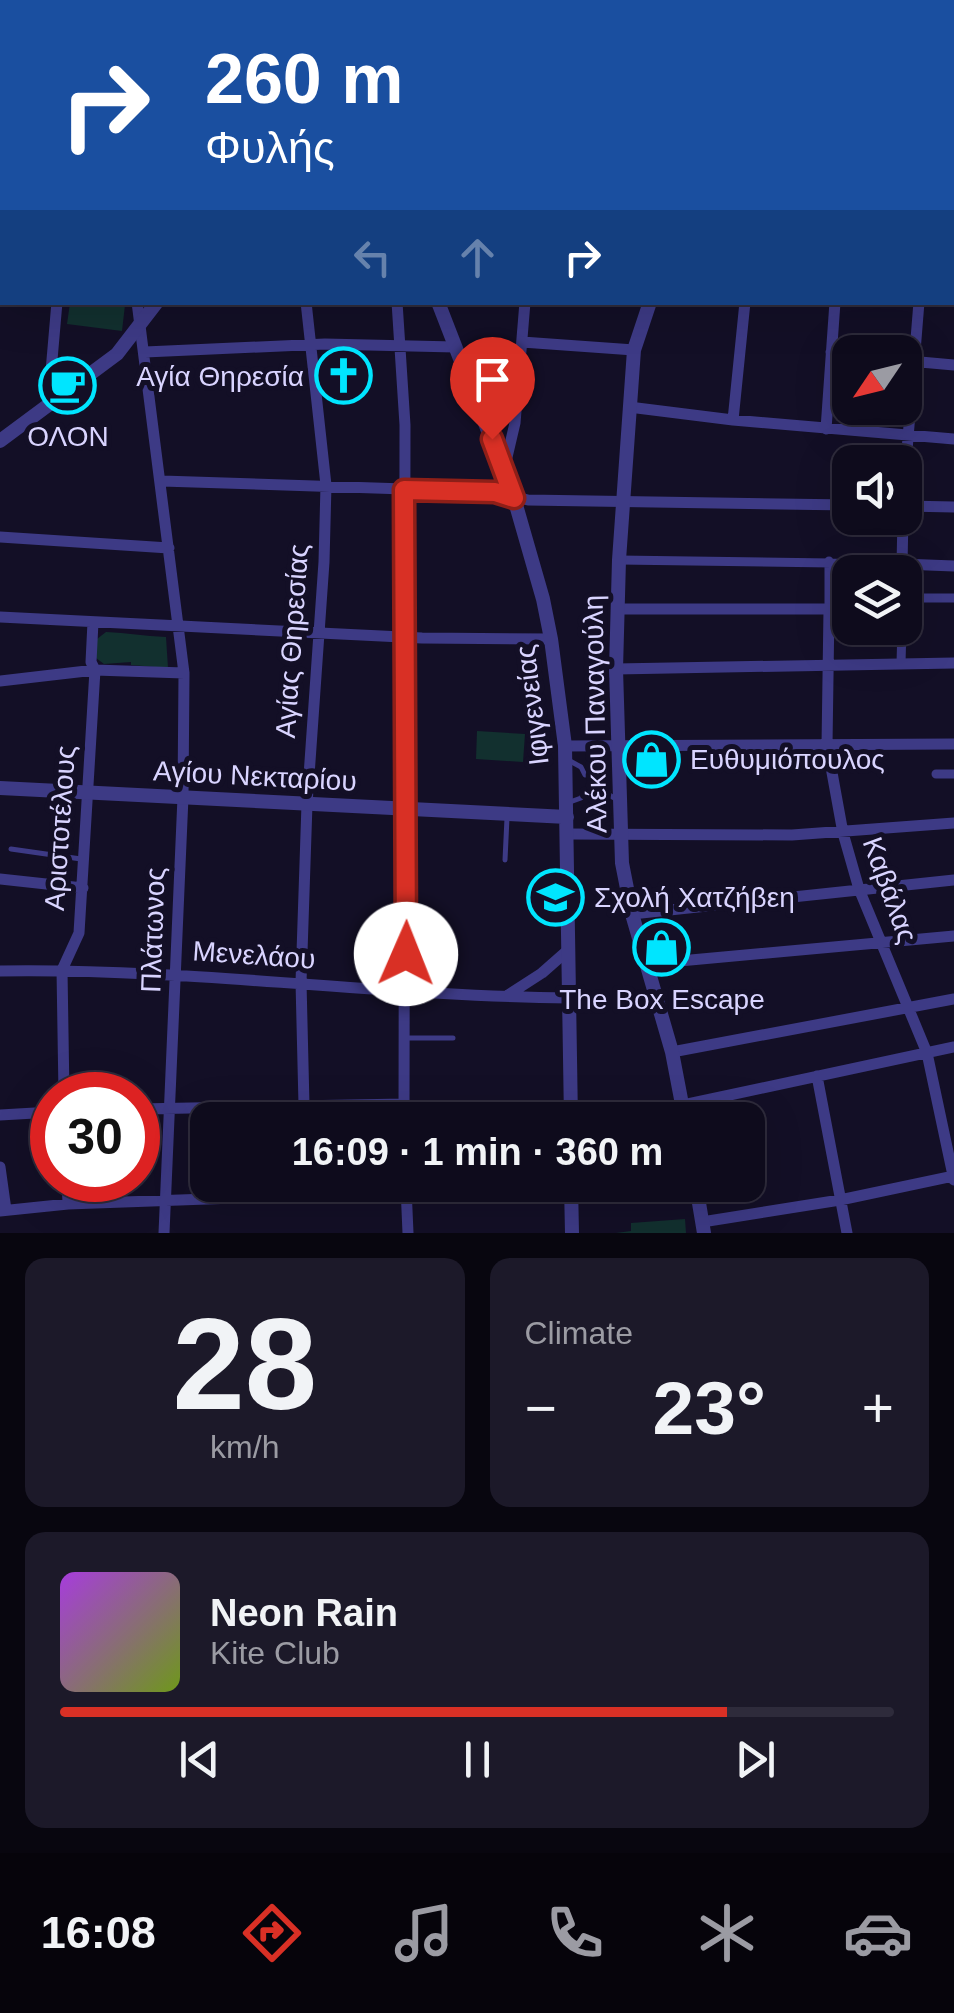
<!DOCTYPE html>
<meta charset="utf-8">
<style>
body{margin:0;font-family:Helvetica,sans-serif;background:#1c1929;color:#f1f3f6;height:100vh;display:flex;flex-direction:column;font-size:38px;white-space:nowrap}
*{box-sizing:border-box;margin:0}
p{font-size:32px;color:#9b9ba3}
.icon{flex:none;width:55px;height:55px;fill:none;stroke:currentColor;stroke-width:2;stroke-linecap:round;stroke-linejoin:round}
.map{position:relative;height:1233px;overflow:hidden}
.panel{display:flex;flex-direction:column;gap:25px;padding:25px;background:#08060f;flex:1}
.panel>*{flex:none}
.guide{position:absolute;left:0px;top:0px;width:955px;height:305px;box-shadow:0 10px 40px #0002,0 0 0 2px #2e2b3b;background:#1a4fa0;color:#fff;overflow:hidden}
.needle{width:65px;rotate:235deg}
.buttons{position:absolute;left:832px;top:335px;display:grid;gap:20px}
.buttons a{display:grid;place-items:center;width:90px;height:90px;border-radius:20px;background:#0e0b1c;box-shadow:0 10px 40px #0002,0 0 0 2px #2e2b3b;font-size:50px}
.speed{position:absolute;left:30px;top:1072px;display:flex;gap:20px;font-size:50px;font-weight:700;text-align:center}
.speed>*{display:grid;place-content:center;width:130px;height:130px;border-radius:50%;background:#0e0b1c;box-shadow:0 10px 40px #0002,0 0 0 2px #2e2b3b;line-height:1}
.speed .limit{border:15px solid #d22;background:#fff;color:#111}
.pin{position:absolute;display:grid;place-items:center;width:85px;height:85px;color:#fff;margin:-102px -42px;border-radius:50% 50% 50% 0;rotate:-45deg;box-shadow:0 0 10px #0007}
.pin .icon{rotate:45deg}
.me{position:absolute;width:110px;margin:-55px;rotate:1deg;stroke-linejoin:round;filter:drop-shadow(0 0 8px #0008)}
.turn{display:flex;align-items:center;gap:35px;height:210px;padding:0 40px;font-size:45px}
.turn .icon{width:130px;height:130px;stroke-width:2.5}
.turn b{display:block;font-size:70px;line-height:85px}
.lanes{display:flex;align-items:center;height:95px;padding:0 40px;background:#0003;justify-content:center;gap:50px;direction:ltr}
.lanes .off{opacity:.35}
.big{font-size:75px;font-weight:600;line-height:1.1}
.panel .card{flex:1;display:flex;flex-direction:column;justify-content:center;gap:15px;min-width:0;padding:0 35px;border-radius:20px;background:#1c1929}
.panel .dial{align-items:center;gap:0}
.dial b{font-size:130px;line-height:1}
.song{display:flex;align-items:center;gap:30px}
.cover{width:120px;height:120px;border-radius:15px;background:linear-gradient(135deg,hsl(280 70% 55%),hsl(80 70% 35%))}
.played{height:10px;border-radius:5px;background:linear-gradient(90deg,#d93025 80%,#2e2b3b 80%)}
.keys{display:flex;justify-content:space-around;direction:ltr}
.heat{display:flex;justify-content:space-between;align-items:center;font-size:55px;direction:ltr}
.panel .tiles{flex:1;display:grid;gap:25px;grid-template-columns:1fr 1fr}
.card:last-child{grid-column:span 2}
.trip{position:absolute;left:190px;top:1102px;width:575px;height:100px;border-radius:20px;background:#0e0b1c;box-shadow:0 10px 40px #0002,0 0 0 2px #2e2b3b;font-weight:600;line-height:100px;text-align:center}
.tabs{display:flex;height:160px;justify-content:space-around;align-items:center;background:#06040b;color:#9b9ba3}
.tabs .icon{width:70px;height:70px}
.tabs .active{color:#d93025}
.tabs b{font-size:45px;color:#f1f3f6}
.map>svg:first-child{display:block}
</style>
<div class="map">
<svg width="954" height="1233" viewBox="0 0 954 1233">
<rect width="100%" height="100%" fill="#130f26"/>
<!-- green -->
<path fill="#12302f" d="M106,302L125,305L122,331L67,324L70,303Z
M106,632C127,633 144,636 166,637L168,668L131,665V662L104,664L96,658L97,639Z
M477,731L525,734L523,762L476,759Z
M685,1219L686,1233H616L631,1231V1223Z"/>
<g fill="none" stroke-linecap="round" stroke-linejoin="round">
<!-- service -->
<path stroke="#3d3a85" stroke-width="5" d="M570,761L581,767L585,775
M607,790L609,795L618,800
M570,802L581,798L586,790
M11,849L81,859
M505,860L507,818
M405,1038H453"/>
<!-- pedestrian -->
<path stroke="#3d3a85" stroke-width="9" d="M752,2L753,0
M619,560L902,564V572
M905,598H954
M829,609V561
M901,663L902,628
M936,774H954"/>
<!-- minor -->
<path stroke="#3d3a85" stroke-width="11" d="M439,0L446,2
M243,2L252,0
M400,2L402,0
M791,2L792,0
M952,17H954
M0,27H2
M952,109L954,103
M137,302L184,673L183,797L164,1233
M397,302L405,425L404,1120
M522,342L634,350
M145,352L325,344L455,347
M831,352L850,355
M909,361L954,365
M48,406L57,302
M629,407L733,420L954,439
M733,420L745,302
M826,429L835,302
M504,470L515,423L525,302
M905,475L919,302
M162,481L495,492L528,500L850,505
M905,506L954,507
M903,518L902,564L954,566
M0,537L169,548
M617,609H829L827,745L843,833L859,889L927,1053L954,1180
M0,617L422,638L551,639
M616,669L954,663
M0,681L95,670L184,673
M565,746L954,744
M567,834L792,835L954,823
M0,879L83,888
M632,914L954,880
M647,964L954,936
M0,971C190,968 379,996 569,998
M508,995L542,973L567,951
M672,1052L954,999
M817,1076L847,1233
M64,1095L62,970L79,933L95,670L91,662L93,622
M304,1105L301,982L307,804L324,562L326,485L306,302
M683,1105L954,1047
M138,1109L404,1104
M0,1115L52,1112
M0,1167L6,1210
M67,1180L68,1204
M406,1187L408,1233
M0,1211L68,1204L406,1192
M702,1222L840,1200L954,1176"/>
<!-- tertiary -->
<path stroke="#3d3a85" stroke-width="14" d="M266,0L268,2
M285,0L287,2
M765,2L766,0
M438,302L514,498L543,599L551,639L565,746L571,1120
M650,302L634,350L619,560L616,669L622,863L632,914L672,1052L685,1120
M0,441L117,354L157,302
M0,788L567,817
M571,1185L572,1233
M696,1185L704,1233"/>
<!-- secondary -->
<path stroke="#6f6bff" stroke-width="15" d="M0,69L2,70
M952,283L954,284
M952,297H954"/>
</g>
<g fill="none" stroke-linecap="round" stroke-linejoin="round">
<defs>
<path id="route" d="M406,954L404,490L495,492L514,498L492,439"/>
</defs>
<!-- route casing -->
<use href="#route" stroke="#8d1f18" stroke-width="25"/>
<!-- route -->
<use href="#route" stroke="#d93025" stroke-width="18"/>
</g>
<!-- icons -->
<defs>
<symbol id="church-ring" viewBox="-11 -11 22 22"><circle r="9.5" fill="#130f26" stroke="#00e5ff" stroke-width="1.5"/><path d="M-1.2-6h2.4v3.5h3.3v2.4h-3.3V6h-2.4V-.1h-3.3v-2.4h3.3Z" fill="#00e5ff"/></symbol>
<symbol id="cafe-ring" viewBox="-11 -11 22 22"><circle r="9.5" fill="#130f26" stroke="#00e5ff" stroke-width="1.5"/><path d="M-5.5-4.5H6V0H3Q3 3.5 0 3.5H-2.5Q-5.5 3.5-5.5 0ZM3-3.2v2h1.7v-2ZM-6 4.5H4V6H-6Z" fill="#00e5ff"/></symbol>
<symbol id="shop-ring" viewBox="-11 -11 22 22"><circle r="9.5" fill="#130f26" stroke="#00e5ff" stroke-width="1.5"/><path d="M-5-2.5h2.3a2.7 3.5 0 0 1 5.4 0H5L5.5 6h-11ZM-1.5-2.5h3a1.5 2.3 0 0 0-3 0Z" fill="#00e5ff"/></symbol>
<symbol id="school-ring" viewBox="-11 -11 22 22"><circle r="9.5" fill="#130f26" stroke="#00e5ff" stroke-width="1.5"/><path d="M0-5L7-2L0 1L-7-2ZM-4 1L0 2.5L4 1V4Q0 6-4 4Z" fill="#00e5ff"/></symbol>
</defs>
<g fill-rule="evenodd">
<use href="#church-ring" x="312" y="344" width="63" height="63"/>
<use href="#cafe-ring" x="36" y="354" width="63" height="63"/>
<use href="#shop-ring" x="620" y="728" width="63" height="63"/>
<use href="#school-ring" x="524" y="866" width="63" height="63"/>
<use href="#shop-ring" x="630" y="916" width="63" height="63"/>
</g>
<g text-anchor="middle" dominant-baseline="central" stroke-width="10" stroke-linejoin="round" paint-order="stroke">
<!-- poi labels -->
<g font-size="28" fill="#d9d4ff" stroke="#130f26">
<text x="304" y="376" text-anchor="end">Αγία Θηρεσία</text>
<text x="68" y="436">ΟΛΟΝ</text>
<text x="690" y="759" text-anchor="start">Ευθυμιόπουλος</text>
<text x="594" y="897" text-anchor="start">Σχολή Χατζήβεη</text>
<text x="662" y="999">The Box Escape</text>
</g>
<!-- street labels -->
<g font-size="28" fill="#d9d4ff" stroke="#130f26">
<text transform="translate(292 641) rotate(-86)">Αγίας Θηρεσίας</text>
<text transform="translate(532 705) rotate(-97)">Ιφιγενείας</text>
<text transform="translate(595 714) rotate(-91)">Αλέκου Παναγούλη</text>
<text transform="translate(255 776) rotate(3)">Αγίου Νεκταρίου</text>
<text transform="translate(60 828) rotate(-86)">Αριστοτέλους</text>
<text transform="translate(890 890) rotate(70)">Καβάλας</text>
<text transform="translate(153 930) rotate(-88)">Πλάτωνος</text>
<text transform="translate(254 955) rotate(4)">Μενελάου</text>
</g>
</g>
</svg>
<div class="buttons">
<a><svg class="needle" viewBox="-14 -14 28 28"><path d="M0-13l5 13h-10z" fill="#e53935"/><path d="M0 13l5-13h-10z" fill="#9b9ba3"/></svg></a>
<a><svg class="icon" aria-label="sound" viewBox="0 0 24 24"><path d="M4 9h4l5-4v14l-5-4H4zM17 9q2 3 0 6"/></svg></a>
<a><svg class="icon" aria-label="layers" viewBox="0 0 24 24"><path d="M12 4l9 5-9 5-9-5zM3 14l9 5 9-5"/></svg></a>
</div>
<div class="speed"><div class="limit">30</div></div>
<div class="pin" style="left:492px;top:439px;background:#d93025"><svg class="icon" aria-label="arrive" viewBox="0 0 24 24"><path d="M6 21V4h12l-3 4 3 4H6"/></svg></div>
<svg class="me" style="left:406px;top:954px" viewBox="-20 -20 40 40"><circle r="19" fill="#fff"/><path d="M0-13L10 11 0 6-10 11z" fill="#d93025"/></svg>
<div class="trip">16:09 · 1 min · 360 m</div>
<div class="guide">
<div class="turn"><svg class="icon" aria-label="right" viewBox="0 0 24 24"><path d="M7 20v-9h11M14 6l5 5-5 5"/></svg><div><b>260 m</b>Φυλής</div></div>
<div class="lanes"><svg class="icon off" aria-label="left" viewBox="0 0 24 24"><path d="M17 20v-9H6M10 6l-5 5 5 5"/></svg><svg class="icon off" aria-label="ahead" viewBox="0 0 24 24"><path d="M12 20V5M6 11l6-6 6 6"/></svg><svg class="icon" aria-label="right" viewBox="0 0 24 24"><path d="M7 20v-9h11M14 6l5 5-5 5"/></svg></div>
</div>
</div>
<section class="panel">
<div class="tiles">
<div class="card dial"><b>28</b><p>km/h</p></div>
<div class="card"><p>Climate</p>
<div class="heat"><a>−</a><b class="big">23°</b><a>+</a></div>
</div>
<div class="card">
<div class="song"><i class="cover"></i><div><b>Neon Rain</b><p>Kite Club</p></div></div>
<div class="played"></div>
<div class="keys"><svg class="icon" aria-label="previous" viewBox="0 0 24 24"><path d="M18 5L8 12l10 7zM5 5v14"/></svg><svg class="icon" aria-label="pause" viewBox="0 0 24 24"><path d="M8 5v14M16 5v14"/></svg><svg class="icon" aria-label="next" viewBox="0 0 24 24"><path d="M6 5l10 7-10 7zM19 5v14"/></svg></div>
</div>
</div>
</section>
<nav class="tabs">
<b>16:08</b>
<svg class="icon active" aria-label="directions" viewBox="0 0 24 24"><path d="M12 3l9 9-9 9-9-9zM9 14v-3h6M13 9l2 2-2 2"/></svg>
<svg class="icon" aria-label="music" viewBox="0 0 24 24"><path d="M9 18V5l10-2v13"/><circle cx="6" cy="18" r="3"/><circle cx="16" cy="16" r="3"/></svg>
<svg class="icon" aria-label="phone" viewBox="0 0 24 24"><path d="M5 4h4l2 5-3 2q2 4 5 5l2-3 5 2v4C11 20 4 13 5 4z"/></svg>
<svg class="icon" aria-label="climate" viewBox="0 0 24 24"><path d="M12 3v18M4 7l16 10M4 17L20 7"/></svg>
<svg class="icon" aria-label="car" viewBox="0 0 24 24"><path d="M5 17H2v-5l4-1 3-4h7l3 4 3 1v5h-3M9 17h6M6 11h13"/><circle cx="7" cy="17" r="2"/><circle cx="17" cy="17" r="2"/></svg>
</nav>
